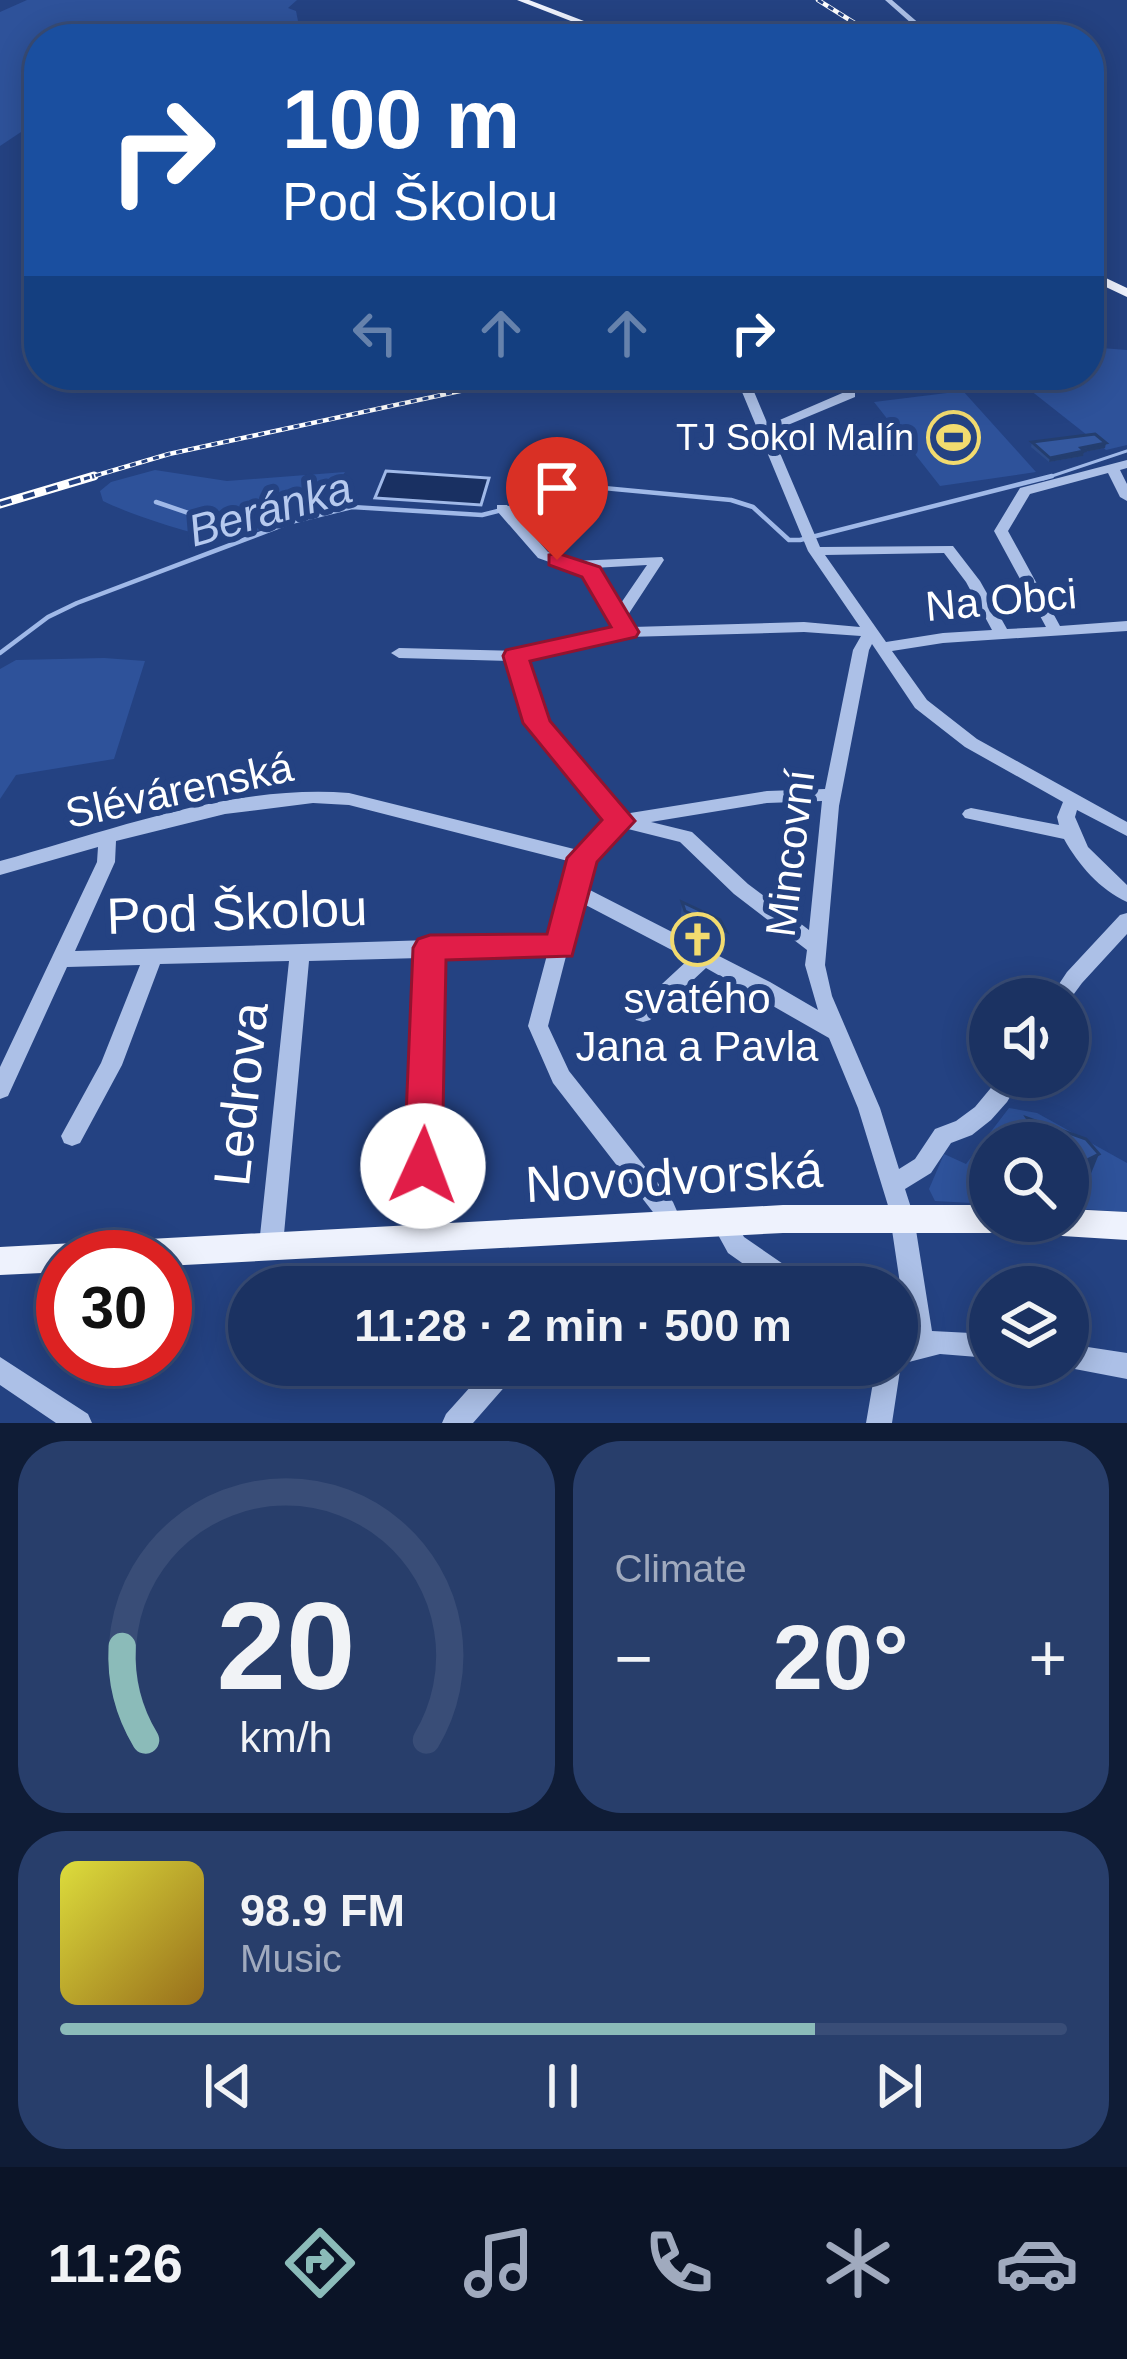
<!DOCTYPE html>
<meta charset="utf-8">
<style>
body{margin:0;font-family:Arial,sans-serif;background:#283e6b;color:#f1f3f6;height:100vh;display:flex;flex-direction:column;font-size:45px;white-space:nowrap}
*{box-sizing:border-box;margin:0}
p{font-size:39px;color:#a0aabe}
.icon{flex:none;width:66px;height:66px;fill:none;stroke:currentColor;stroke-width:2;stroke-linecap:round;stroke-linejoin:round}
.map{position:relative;height:1423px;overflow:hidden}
.sheet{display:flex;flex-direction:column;gap:18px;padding:18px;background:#0f1c36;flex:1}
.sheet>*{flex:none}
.banner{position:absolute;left:24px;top:24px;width:1080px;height:366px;border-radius:48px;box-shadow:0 6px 30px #0003,0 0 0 3px #394d77;background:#1a4fa0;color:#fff;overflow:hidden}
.controls{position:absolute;left:969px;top:978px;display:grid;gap:24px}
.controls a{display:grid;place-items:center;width:120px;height:120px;border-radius:50%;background:#1b3262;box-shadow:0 6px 30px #0003,0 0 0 3px #394d77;font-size:60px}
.speed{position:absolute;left:36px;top:1230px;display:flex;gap:24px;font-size:60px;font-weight:700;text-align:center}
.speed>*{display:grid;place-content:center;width:156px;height:156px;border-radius:50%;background:#1b3262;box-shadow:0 6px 30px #0003,0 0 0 3px #394d77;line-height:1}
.speed .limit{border:18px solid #d22;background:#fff;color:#111}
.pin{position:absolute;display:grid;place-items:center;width:102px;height:102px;color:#fff;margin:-123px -51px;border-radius:50% 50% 50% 0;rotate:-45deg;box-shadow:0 0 12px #0007}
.pin .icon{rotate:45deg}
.me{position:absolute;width:132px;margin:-66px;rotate:2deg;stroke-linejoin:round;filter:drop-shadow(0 0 9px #0008)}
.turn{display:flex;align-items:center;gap:42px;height:252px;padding:0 60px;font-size:54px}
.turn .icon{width:156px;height:156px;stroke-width:2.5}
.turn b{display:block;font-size:84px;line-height:102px}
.lanes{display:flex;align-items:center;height:114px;padding:0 60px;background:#0003;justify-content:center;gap:60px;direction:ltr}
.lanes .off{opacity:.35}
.big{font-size:90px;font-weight:800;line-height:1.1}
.sheet .widget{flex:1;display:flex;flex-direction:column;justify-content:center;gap:18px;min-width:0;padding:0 42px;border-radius:48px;background:#283e6b}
.sheet .dial{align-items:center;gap:0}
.dial svg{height:312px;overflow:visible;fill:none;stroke:#394d77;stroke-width:7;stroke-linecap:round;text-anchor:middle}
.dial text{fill:#f1f3f6;stroke:none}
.song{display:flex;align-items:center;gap:36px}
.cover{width:144px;height:144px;border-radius:18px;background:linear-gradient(135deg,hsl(60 70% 55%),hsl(40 70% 35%))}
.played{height:12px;border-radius:6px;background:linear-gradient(90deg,#8bbbb9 75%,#394d77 75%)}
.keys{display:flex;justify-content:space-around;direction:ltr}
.heat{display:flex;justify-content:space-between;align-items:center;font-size:66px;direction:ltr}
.sheet .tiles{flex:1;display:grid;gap:18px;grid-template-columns:1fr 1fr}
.widget:last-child{grid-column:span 2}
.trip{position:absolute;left:228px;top:1266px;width:690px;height:120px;border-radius:60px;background:#1b3262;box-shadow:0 6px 30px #0003,0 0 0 3px #394d77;font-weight:800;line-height:120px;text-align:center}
.menu{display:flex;height:192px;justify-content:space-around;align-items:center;background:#0b1427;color:#a0aabe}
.menu .icon{width:84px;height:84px}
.menu .selected{color:#8bbbb9}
.menu b{font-size:54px;color:#f1f3f6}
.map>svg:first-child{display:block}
</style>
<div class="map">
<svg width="1127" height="1423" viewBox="0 0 1127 1423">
<rect width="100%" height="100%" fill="#244282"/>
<!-- green -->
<path fill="#2e529a" d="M27,0H297L288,8L296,11L299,26L291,39H230V35L227,39H188L193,33L183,39H39V120L0,146V12Z
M1089,347L1127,350V445L1106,450L1011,375H1089Z
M963,391L1036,472L940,486L874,402Z
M155,470L227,481L345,472C330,496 260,536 231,538C206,541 127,513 103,501L100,491L111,482Z
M104,658L145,661L114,759L16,775L0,799V669L16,660Z
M1009,1108L1037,1113L1127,1163V1212L1068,1208V1143H990V1204L935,1201L929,1189L944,1154L966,1164Z"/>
<!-- water -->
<path fill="#193062" stroke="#a0b9e8" stroke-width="3" d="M386,471L489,478L481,505L375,498Z"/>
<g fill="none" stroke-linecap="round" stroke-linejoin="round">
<!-- stream-far1 -->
<path stroke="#a0b9e8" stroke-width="3" d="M1043,479L1127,451"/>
<!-- stream -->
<path stroke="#a0b9e8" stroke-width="4.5" d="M156,502L253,535
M0,653L48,617L77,603L291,522L352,507L482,515L593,487L731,500L753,507L789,540H800L1052,476"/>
<!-- minor -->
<path fill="#acc0e7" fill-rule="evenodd" d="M885,0H892L937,39H929Z
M735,375H747L768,425L847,391H855V397L771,432L820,547L953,546L980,581L1007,629L1046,627L994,531L1020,488L1127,460V468L1120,470L1127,484V501L1120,497L1108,473L1030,494L1008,531L1060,626L1127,621V631L943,643L892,651L927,700L977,739L1127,822V836L1077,810L1075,817L1088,847L1127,885V902C1100,890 1078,864 1064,839L965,818L962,814L965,810L971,808L1059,825L1057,817L1063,802L965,747L915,708L872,644L869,650L839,806L825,965L832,996L880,1108L899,1169L915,1159L935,1129L956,1121L975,1107L1000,1077H1022L1007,1102L991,1120L972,1135L951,1143L931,1173L905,1189L914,1217L911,1222L916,1230L932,1331L990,1334V1358L940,1354L901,1364L892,1423H866L876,1365H897V1340L908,1337L892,1230L894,1225L858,1108L829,1038L706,968L650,1020L643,1022L636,1020L633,1014L636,1008L689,959L580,902L548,1026L569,1071L673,1202L683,1225L679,1233L671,1236L663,1233L656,1216L553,1083L528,1026L547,955L440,958L433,1238L429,1246L421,1249L413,1246L409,1238L420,958L309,961L283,1245L279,1253L271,1256L263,1253L259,1245L289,961L160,964L122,1065L80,1143L72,1146L64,1143L61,1136L101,1063L140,965L67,967L8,1096L0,1099V1067L97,862L98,847L0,875V861C113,830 230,784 349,793L578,850L609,821L529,723L510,661L399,658L391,653L399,648L516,651L618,629L609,620L611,618L586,575L538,558L497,511V505H507L548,552L575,561L662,557L664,560L626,618L632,627L804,622L860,627L808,551ZM944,553L966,582L992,630L943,633L886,642L825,555ZM647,565L619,606L599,572L593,568ZM804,632L861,636L853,650L825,789L767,791L624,814L545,721L525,659L627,637ZM822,801L809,930L748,884L692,832L651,822L767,803ZM313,803L349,805L572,862L551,940H430L75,951L115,862L116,841L225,814ZM624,828L680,842L734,894L807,950L805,965L818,1010L770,982L584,887L591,861Z
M1127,913V934L1082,983L1068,1002V999H1049L1067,972L1120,915Z
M723,1211L731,1214L744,1237L805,1279L808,1287H776L728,1253L711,1222L715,1214Z
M1068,1344L1127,1353V1379L1059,1366L1068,1365Z
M0,1357L88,1414L92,1423H56L0,1385Z
M490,1365H520L516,1374L473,1423H442L446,1414Z"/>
<!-- major -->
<path fill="#eef2fd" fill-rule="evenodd" d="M517,0H529L631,39H617Z
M1089,270L1127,288V297L1089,279Z
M783,1205H990V1221H1004L1001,1229L990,1233H783L165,1266V1257H63V1272L0,1275V1247Z
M1068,1209L1127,1212V1240L1046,1235L1035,1231L1031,1221H1068Z"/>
<defs>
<path id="rail-far1" d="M818,0L880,39
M84,479L169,454L534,375"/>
<path id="rail" d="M0,504L94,476"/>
</defs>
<!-- rail-far1 casing -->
<use href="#rail-far1" stroke="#fff" stroke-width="4.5"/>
<!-- rail casing -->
<use href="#rail" stroke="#fff" stroke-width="9"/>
<!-- rail-far1 -->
<use href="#rail-far1" stroke="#244282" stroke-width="3" stroke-dasharray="6" stroke-linecap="butt"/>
<!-- rail -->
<use href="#rail" stroke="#244282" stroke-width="4.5" stroke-dasharray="12" stroke-linecap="butt"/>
</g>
<!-- wall -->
<path fill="#2d4c89" d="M1032,442L1105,448L1084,452L1083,456L1049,462L1031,447Z
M682,902L726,931L724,953L684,933L680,924Z
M1027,1118L1086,1139L1090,1176L1074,1183L1068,1181V1143H1022L1019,1140Z"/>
<!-- shaded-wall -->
<path fill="#243e6f" d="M1106,443L1105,448L1084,452L1083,456L1049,462L1050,458Z
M1099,1154L1090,1176L1074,1183L1083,1162Z"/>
<!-- building -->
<path fill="#34589f" stroke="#243e6f" stroke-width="3" d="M1095,434L1106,443L1081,448L1084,451L1050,458L1032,442Z
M682,902L720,920L726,931L685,911Z
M1027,1118L1086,1139L1099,1154L1083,1162L1068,1157V1143H1033L1029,1140L1035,1130Z"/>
<!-- route -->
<path fill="#e11d48" stroke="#92132f" stroke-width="3" d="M557,553L600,567L639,632L636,637L530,661L550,721L635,821L597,862L572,956L446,960L442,1166L437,1178L423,1182L410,1178L404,1166L413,948L418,939L430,935L547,934L567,858L602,820L523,723L503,656L506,650L611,627L582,577L549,565V555Z"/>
<!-- icons -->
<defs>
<symbol id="stadium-ring" viewBox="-11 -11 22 22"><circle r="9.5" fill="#244282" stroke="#f2db6f" stroke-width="1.5"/><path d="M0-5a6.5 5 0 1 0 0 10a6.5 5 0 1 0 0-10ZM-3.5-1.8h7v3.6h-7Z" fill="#f2db6f"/></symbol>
<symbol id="church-ring" viewBox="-11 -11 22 22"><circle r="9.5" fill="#244282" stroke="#f2db6f" stroke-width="1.5"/><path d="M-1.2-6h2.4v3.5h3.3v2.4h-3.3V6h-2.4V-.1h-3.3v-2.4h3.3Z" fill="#f2db6f"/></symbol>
</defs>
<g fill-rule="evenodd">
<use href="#stadium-ring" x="924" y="408" width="59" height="59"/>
<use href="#church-ring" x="668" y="910" width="59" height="59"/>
</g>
<g text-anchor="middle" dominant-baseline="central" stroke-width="12" stroke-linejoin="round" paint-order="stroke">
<!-- far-poi labels -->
<g font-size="36" fill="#fff" stroke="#244282" text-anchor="end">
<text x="914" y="437">TJ Sokol Malín</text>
</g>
<!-- street labels -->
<g font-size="42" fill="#fff" stroke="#244282">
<text transform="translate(1001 600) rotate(-5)">Na Obci</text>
<text transform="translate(179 790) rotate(-12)">Slévárenská</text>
<text transform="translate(790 853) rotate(-83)">Mincovní</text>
</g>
<!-- poi labels -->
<g font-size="42" fill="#fff" stroke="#244282">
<text x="697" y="998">svatého<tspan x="697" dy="48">Jana a Pavla</tspan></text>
</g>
<!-- water labels -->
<g font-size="45" font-style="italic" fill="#b7caef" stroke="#244282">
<text transform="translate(270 509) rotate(-16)">Beránka</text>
</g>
<!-- near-street labels -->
<g font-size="51" fill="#fff" stroke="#244282">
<text transform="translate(237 912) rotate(-2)">Pod Školou</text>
<text transform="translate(241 1094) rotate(-84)">Ledrova</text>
<text transform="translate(674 1177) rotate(-3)">Novodvorská</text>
</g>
</g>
</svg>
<div class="controls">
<a><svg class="icon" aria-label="sound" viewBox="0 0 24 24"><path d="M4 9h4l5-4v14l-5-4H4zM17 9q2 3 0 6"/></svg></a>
<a><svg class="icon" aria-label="search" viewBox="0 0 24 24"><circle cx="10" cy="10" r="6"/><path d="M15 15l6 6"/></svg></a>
<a><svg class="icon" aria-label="layers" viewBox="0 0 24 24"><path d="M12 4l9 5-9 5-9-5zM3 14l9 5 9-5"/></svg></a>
</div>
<div class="speed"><div class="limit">30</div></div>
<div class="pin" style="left:557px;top:560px;background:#d93025"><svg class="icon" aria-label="arrive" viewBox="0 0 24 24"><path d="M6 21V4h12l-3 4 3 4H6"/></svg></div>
<svg class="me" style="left:423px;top:1166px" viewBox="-20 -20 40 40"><circle r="19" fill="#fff"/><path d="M0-13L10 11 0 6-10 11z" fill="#e11d48"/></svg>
<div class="trip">11:28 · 2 min · 500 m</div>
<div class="banner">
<div class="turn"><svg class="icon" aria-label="right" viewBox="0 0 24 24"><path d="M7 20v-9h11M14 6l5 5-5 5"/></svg><div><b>100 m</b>Pod Školou</div></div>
<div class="lanes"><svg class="icon off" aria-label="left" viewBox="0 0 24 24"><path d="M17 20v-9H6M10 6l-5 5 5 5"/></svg><svg class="icon off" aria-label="ahead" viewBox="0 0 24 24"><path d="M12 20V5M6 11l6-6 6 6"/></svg><svg class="icon off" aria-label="ahead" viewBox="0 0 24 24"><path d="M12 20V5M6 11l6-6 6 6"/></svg><svg class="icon" aria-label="right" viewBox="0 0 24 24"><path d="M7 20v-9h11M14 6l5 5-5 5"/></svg></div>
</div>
</div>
<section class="sheet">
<div class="tiles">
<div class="widget dial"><svg viewBox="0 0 100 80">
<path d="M14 69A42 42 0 1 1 86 69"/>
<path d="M14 69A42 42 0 0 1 8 45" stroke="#8bbbb9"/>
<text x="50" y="56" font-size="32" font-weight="700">20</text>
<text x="50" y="72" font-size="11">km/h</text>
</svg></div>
<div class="widget"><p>Climate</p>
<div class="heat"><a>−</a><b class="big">20°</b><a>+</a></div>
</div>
<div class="widget">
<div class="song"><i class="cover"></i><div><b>98.9 FM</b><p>Music</p></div></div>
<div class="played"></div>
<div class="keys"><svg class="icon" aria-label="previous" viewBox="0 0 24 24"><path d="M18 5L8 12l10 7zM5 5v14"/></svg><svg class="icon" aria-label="pause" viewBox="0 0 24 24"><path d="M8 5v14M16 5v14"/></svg><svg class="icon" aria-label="next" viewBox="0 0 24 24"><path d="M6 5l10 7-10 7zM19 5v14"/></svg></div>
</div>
</div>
</section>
<nav class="menu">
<b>11:26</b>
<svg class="icon selected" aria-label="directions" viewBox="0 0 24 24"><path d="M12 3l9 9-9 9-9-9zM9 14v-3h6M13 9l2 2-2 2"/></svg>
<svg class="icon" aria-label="music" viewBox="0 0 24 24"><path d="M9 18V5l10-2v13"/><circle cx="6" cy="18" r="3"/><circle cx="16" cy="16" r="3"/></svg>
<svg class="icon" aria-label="phone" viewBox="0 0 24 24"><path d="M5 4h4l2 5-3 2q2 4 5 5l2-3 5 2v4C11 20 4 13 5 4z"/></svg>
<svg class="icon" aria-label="climate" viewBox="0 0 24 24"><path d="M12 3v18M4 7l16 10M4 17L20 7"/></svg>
<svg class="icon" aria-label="car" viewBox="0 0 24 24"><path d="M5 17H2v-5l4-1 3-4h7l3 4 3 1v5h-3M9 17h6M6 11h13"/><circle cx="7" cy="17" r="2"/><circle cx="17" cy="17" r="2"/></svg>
</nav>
